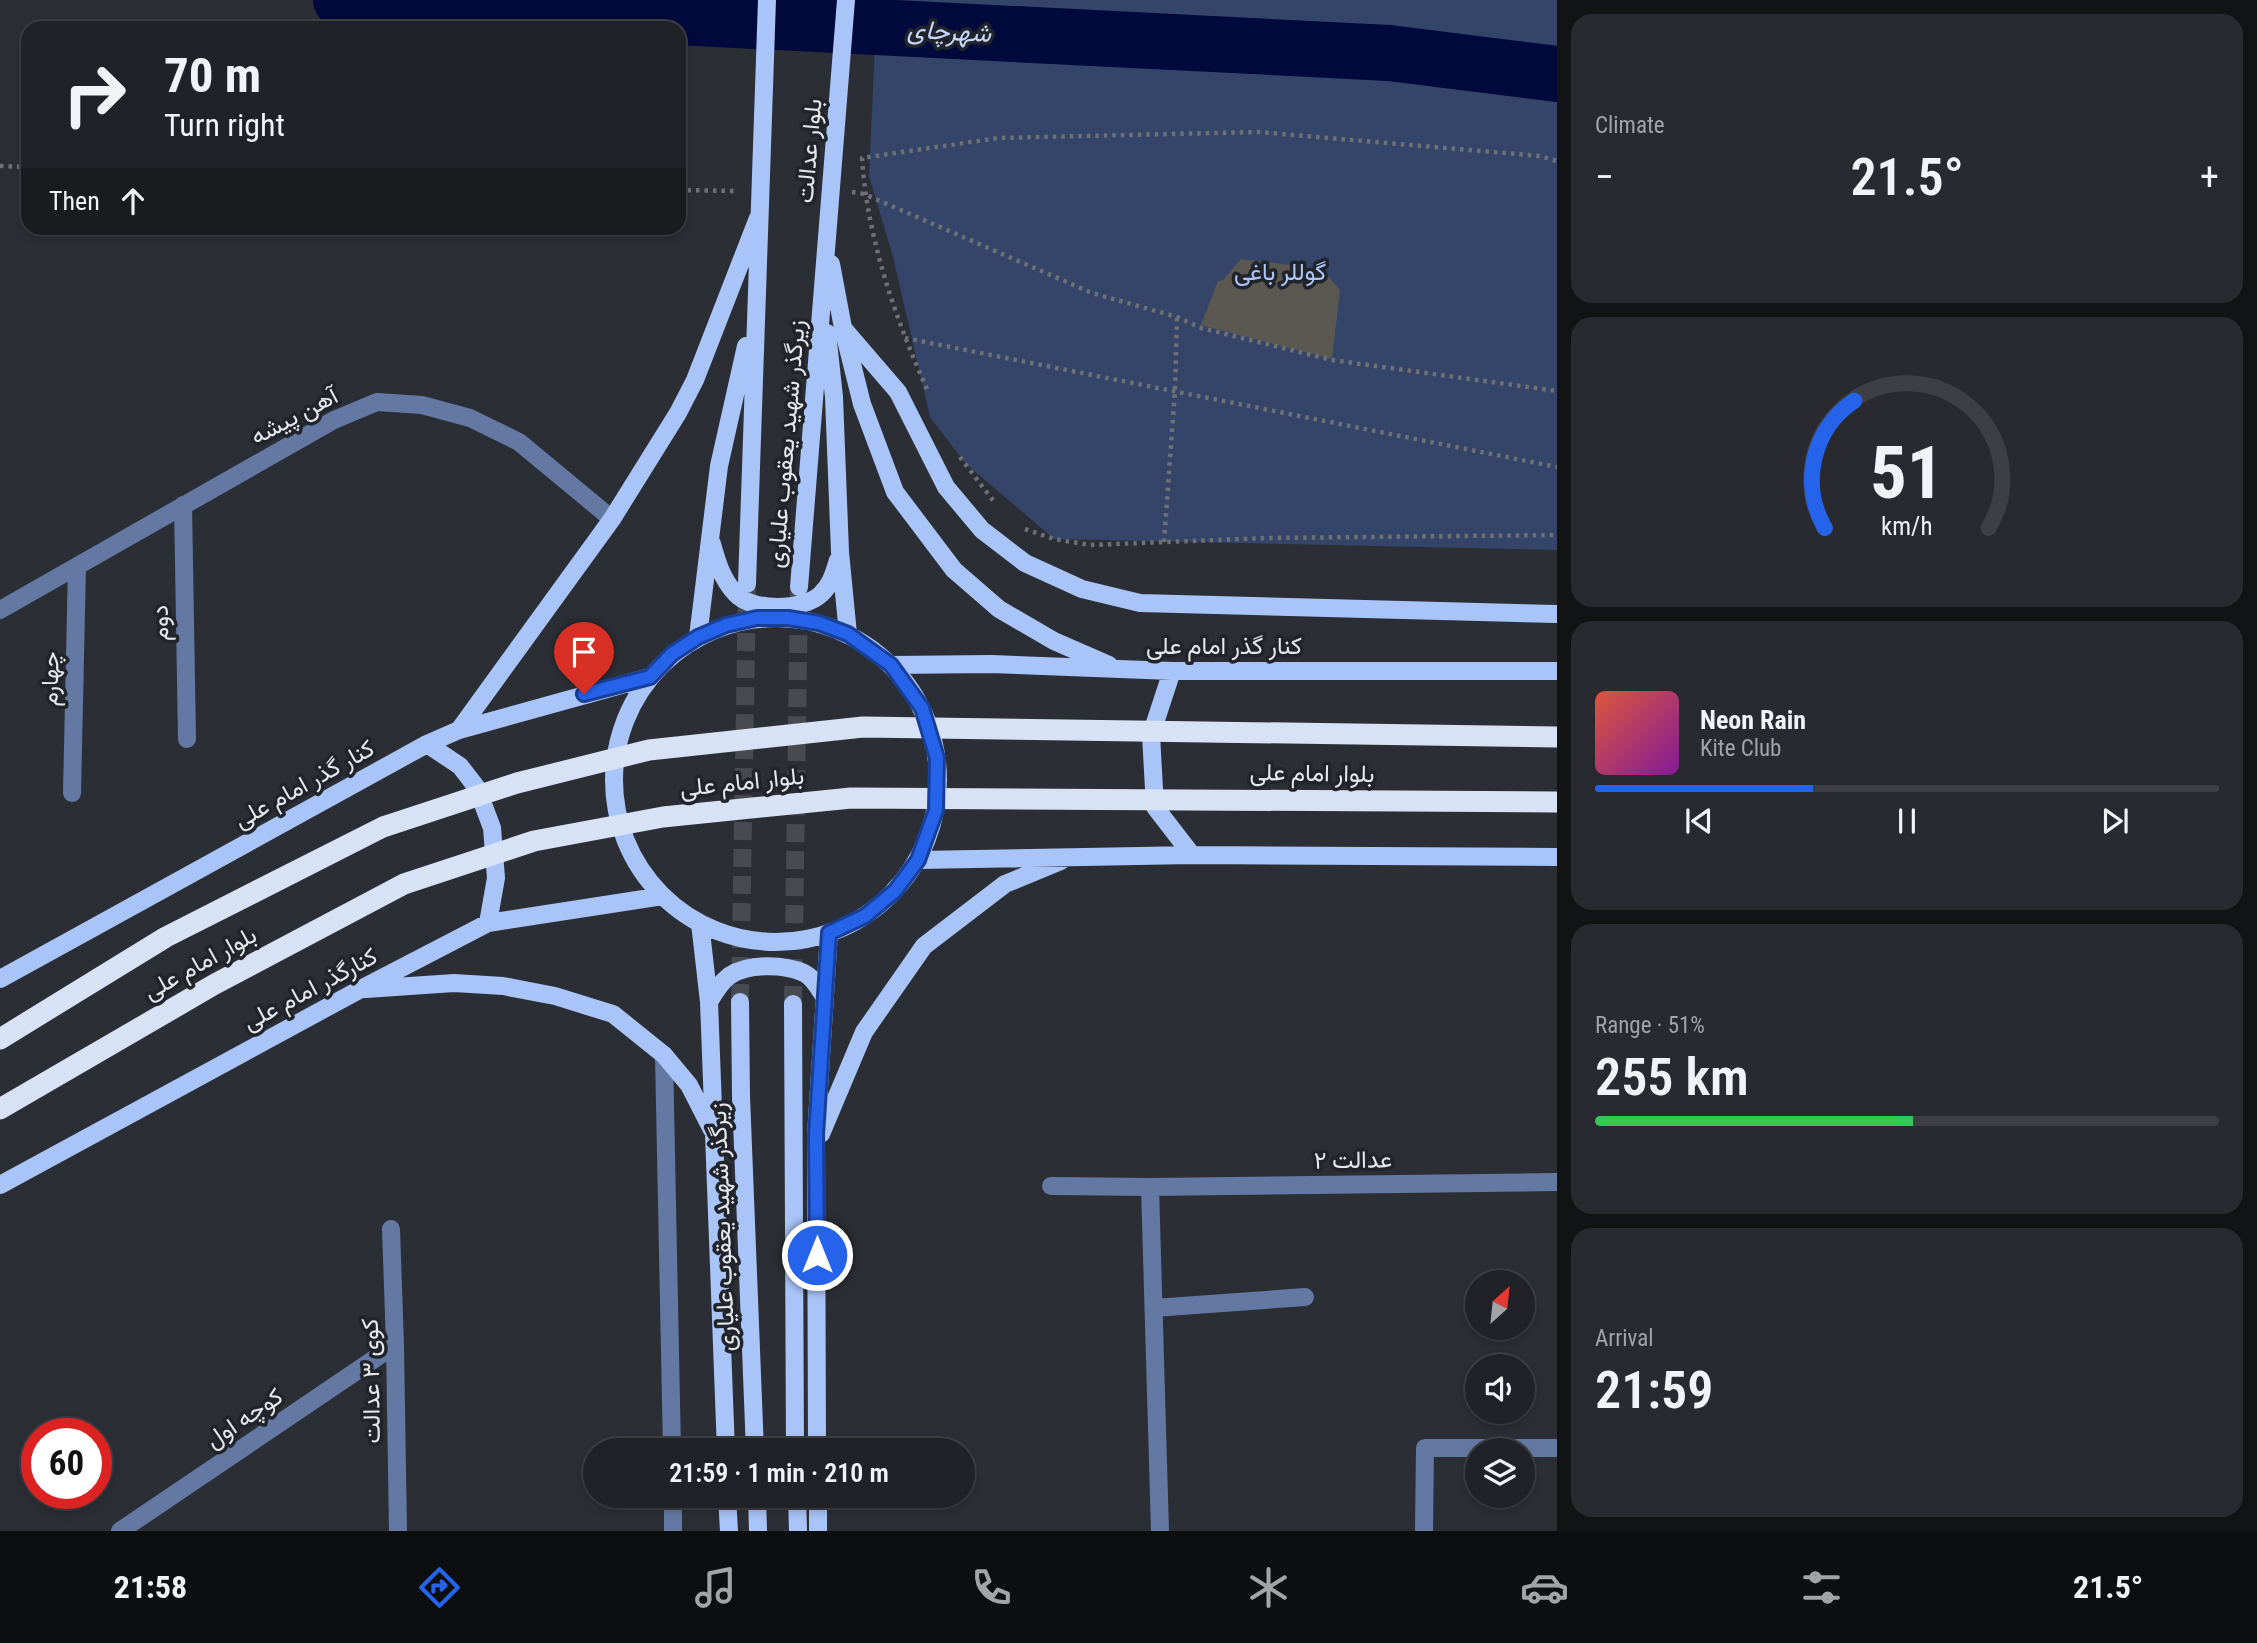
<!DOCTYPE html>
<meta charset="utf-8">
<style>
body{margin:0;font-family:"Roboto Condensed",Vazirmatn,sans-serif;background:#282a2f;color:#f1f3f6;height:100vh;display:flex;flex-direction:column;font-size:26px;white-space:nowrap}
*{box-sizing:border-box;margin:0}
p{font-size:23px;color:#a2a4a7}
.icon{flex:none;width:38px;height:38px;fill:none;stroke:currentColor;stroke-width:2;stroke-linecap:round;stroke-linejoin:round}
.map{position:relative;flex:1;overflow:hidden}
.details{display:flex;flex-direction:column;gap:14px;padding:14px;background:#121315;width:700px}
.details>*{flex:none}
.hud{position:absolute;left:21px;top:21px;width:665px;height:214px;border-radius:21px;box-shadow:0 4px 10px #0003,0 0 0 2px #3d3f44;background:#202227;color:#f1f3f6;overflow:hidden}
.needle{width:46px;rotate:27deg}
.fabs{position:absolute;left:1465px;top:1270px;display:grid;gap:14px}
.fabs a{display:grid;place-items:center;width:70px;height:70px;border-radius:50%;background:#202227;box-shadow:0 4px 10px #0003,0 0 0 2px #3d3f44;font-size:35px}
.speed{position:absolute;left:21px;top:1418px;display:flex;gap:14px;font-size:35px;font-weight:700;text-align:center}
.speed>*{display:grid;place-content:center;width:91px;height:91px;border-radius:50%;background:#202227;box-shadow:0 4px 10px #0003,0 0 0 2px #3d3f44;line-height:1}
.speed .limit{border:10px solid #d22;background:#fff;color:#111}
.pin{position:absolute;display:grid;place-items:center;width:60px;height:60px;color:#fff;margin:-72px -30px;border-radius:50% 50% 50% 0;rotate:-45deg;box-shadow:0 0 7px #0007}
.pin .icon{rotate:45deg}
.me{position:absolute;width:77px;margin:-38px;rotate:0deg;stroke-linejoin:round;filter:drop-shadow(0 0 5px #0008)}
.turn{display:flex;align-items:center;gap:24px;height:147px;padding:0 28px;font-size:32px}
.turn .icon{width:91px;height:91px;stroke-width:2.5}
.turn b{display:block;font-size:49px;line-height:60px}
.then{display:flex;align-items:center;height:66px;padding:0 28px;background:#0003;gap:14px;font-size:26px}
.big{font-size:52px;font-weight:600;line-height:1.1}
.details .widget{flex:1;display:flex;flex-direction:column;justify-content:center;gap:10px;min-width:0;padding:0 24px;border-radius:21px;background:#282a2f}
.details .dial{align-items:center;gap:0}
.dial svg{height:182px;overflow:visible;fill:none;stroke:#3d3f44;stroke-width:7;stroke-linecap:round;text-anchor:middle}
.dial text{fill:#f1f3f6;stroke:none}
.song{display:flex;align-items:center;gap:21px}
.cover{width:84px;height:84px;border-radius:10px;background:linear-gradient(135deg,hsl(10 70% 55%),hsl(290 70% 35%))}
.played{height:7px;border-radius:4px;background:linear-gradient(90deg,#2563eb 35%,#3d3f44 35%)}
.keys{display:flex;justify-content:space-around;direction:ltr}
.heat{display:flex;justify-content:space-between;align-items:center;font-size:38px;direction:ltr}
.charge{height:10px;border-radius:5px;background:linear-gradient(90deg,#34c759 51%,#3d3f44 0)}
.trip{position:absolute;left:583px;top:1438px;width:392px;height:70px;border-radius:35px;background:#202227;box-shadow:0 4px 10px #0003,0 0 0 2px #3d3f44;font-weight:600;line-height:70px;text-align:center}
.tab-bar{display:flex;height:112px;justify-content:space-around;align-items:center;background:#0d0e10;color:#a2a4a7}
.tab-bar .icon{width:49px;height:49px}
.tab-bar .on{color:#2563eb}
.tab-bar b{font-size:32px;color:#f1f3f6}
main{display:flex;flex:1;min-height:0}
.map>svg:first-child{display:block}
</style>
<main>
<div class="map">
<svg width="1557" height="1531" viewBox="0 0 1557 1531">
<rect width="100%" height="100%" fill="#2b2e34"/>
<!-- green -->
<path fill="#344569" d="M877,0H1557V550L1054,539L965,463L930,417L893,257L869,176Z"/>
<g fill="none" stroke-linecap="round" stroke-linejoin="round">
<!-- river -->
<path stroke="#00093b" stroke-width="56" d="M341,0L1389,53L1557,74"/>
</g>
<!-- building -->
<path fill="#5b5751" d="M1241,259L1322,269L1340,290L1332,359L1201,325L1218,281L1223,280Z"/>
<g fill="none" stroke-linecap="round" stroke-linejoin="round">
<!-- major-tunnel -->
<path stroke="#474a50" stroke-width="18" stroke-dasharray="18 9" stroke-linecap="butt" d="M740,1002L747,588
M793,1004L799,591"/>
<!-- path -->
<path stroke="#6e7075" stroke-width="4.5" stroke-dasharray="3.5 5" stroke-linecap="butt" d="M0,166L28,167
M679,190L737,191
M852,192L864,194L1092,293L1177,317L1201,328L1332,360L1557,391
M905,338L1557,467
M927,389C895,318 867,237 862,158L998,138L1258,132L1540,156L1557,161
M960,457L995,503
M1025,529L1054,539L1090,545L1267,538L1557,535
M1164,542L1175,390L1177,317"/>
<!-- minor -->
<path stroke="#6379a3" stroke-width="18" d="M183,505L187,739
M0,610L334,420L377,402L422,405L470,418L519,442L612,519
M72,793L77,566
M664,1055L672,1451
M1051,1186L1150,1187L1557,1182
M1150,1187L1160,1531
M391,1229L395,1345L398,1531
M1154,1308L1305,1297
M673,1496V1531
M120,1531L395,1345
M1424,1531L1425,1448H1557"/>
<!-- major -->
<path stroke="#a9c4f8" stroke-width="18" d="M831,264L843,328L862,404L895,492L954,570L999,609L1054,641L1109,665
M843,328L898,392L946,487L982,530L1025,563L1082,589L1140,603L1557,614
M827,333L834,397L840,552L848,634
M712,544C717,562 722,579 735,593C751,612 804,611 821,594C831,585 834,573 838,560
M747,584L767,0
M799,587L846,0
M614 780a162 162 0 1 1 324 0a162 162 0 1 1-324 0Z
M698,637L719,466L746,346
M891,665L991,664L1172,671H1557
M1172,671L1151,735L1155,807L1192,855
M459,730L612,519L678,413L695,380L758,218
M427,744L460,766L477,788L492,828L496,878L488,923
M918,860L1192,855L1557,857
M700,923L709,1002L726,1451
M0,979L427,744L459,730L650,677
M366,989L454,983L503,986L555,996L613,1014L664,1055L689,1085L712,1130
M709,1002C715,992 720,983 729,976C748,963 784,964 804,973C814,978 819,989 825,998
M740,1002L741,1096L755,1451
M793,1004L795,1451
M821,1134L864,1032L924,946L1005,884L1061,861
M0,1185L359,990L488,923L663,896
M817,1451L816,1135L829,933
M727,1496L729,1531
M757,1496L758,1531
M797,1496L798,1531
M818,1496V1531"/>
<!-- highway-bridge -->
<path stroke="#d7e2f7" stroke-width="21" d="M0,1039L166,937L383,827L517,783L649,750L863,727L1557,737
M0,1109L215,984L404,884L534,841L663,817L851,798L1557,802"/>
</g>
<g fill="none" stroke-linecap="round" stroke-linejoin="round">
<defs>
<path id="route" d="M584,694L650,677L672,654L698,637L726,625L757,618H788L819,623L848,634L891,665L922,708L937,758L936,810L918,860L895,891L865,916L829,933L816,1135L817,1255"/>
</defs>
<!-- route casing -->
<use href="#route" stroke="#184099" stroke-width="18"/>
<!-- route -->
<use href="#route" stroke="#2563eb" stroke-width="12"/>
</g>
<g text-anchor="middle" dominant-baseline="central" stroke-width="7" stroke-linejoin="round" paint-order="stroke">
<!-- street labels -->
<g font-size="24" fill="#e6e8ec" stroke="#21242a">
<text transform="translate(809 151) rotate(-85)">بلوار عدالت</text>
<text transform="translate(294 416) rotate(-28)">آهن پیشه</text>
<text transform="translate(786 444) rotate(-85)">زیرگذر شهید یعقوب علیاری</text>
<text transform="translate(160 623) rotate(-91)">دوم</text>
<text x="1224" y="646">کنار گذر امام علی</text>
<text transform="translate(50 679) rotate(-89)">چهارم</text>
<text transform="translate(1312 773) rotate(1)">بلوار امام علی</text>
<text transform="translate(742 782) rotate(-6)">بلوار امام علی</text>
<text transform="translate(304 784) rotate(-29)">کنار گذر امام علی</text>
<text transform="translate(200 963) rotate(-29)">بلوار امام علی</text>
<text transform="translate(310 989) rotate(-28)">کنارگذر امام علی</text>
<text transform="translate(1353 1160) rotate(-1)">عدالت ۲</text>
<text transform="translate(722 1227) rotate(-92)">زیرگذر شهید یعقوب علیاری</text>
<text transform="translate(371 1381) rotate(-91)">کوی ۳ عدالت</text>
<text transform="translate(244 1418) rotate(-34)">کوچه اول</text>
</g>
<!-- park labels -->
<g font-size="24" fill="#aec7f9" stroke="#21242a">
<text x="1280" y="272">گوللر باغی</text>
</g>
<!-- water labels -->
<g font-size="26" font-style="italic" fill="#c6d7f9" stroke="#21242a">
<text transform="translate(949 31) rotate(3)">شهرچای</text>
</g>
</g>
</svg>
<div class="fabs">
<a><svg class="needle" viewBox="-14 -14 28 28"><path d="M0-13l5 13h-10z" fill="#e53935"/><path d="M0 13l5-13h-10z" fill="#a2a4a7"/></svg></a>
<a><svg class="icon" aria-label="sound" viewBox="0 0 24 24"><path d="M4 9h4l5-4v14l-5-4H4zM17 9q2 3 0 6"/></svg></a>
<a><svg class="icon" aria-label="layers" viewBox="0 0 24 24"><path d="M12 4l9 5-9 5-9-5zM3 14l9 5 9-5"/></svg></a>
</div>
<div class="speed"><div class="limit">60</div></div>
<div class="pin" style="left:584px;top:694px;background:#d93025"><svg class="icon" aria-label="arrive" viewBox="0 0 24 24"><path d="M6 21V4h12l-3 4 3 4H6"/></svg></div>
<svg class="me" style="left:817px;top:1255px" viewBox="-20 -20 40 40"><circle r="17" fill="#2563eb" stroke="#fff" stroke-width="3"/><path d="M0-11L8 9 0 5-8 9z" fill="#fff"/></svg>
<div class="trip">21:59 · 1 min · 210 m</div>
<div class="hud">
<div class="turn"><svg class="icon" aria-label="right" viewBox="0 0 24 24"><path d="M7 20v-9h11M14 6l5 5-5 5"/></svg><div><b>70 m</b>Turn right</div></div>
<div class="then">Then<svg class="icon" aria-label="ahead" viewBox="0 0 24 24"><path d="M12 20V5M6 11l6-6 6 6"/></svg></div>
</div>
</div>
<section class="details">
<div class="widget"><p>Climate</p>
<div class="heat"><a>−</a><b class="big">21.5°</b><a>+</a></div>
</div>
<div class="widget dial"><svg viewBox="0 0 100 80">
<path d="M14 69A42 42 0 1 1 86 69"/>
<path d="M14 69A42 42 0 0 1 27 13" stroke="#2563eb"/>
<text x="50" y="56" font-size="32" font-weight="700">51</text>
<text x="50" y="72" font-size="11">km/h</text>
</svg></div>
<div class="widget">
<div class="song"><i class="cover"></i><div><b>Neon Rain</b><p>Kite Club</p></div></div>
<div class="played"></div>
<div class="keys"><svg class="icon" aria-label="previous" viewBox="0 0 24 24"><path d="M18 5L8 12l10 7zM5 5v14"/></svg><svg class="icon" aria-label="pause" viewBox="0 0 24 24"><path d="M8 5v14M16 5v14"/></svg><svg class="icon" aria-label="next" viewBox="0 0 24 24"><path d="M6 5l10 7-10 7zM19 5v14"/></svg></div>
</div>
<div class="widget"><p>Range · 51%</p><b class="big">255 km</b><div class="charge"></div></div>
<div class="widget"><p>Arrival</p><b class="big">21:59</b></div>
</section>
</main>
<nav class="tab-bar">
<b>21:58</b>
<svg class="icon on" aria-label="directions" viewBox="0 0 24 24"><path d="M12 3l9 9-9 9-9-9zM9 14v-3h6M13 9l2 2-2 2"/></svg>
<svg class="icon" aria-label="music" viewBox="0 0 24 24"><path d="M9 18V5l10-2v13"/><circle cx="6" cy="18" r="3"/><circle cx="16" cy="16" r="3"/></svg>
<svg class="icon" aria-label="phone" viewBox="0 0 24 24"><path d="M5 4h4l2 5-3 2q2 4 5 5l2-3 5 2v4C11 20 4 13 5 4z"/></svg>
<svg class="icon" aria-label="climate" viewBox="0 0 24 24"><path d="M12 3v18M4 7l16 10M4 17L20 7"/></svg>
<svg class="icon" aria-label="car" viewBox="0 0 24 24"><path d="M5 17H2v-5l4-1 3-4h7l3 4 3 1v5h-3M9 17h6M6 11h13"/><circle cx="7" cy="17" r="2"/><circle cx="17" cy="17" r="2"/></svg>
<svg class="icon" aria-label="filters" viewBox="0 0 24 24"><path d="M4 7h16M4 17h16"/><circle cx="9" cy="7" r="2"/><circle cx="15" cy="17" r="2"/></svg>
<b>21.5°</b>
</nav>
